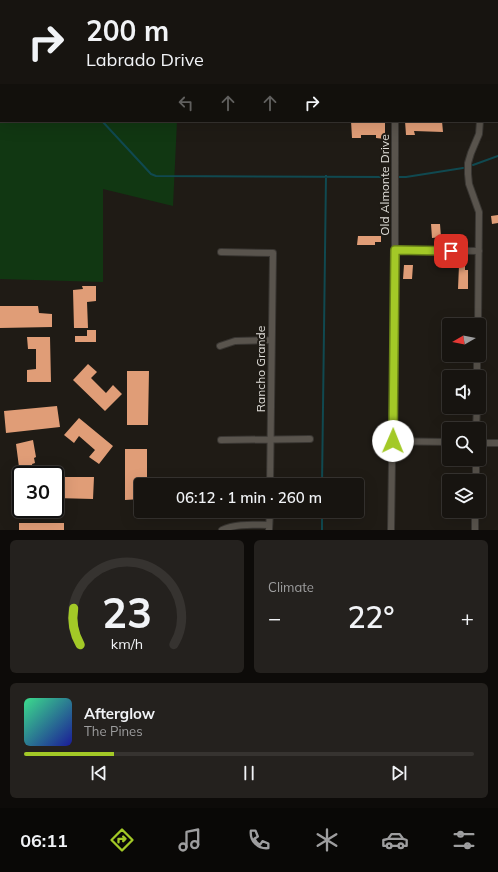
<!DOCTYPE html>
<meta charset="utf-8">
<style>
body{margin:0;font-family:Mulish,sans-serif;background:#24211e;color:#f1f3f6;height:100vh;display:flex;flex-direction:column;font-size:15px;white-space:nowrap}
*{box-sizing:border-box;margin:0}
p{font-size:13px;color:#9e9e9f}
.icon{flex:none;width:22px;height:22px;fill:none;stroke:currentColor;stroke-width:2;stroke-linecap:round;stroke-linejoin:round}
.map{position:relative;height:530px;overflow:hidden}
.side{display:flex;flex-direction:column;gap:10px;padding:10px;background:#0d0b09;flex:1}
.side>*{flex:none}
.banner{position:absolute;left:0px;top:0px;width:498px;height:122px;box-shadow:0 4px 16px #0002,0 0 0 1px #363330;background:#171410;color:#f1f3f6;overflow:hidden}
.needle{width:26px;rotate:261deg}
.fabs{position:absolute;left:442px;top:318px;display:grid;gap:8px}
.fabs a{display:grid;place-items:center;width:44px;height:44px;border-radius:4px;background:#171410;box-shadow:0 4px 16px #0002,0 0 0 1px #363330;font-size:20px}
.speed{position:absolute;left:12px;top:466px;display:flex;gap:8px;font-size:20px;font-weight:700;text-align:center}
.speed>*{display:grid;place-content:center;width:52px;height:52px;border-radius:50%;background:#171410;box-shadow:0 4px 16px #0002,0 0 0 1px #363330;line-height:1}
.speed .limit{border:2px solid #111;border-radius:6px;background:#fff;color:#111}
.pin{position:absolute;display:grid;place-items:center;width:34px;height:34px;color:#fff;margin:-17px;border-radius:8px;box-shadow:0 2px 6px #0006}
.me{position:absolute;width:44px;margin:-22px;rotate:1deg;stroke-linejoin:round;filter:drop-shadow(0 0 3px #0008)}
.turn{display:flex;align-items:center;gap:14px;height:84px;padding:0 20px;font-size:18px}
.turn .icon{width:52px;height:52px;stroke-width:2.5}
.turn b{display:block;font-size:28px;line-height:34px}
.lanes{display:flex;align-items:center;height:38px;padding:0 20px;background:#0003;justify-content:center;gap:20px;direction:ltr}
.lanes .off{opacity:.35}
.big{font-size:30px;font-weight:600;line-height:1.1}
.side .tile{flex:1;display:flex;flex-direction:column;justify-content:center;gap:6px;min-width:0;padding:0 14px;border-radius:6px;background:#24211e}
.side .dial{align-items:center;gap:0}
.dial svg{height:104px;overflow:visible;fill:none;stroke:#363330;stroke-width:7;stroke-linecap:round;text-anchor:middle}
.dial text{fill:#f1f3f6;stroke:none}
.song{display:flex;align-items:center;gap:12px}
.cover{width:48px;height:48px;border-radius:6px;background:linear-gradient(135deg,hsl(150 70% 55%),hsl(240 70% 35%))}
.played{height:4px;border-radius:2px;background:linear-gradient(90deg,#a3c927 20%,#363330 20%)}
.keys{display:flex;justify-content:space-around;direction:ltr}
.heat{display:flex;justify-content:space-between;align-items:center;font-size:22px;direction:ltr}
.side .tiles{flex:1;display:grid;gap:10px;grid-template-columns:1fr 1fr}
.tile:last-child{grid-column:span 2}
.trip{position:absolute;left:134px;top:478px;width:230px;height:40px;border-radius:4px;background:#171410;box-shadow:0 4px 16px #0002,0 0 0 1px #363330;font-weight:600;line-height:40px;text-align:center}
.tabs{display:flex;height:64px;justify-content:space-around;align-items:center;background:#090806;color:#9e9e9f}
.tabs .icon{width:28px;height:28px}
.tabs .active{color:#a3c927}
.tabs b{font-size:18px;color:#f1f3f6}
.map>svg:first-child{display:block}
</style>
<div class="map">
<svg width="498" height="530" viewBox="0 0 498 530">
<rect width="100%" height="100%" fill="#1f1b15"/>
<!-- green -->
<path fill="#113712" d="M0,0L30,1H1V121H177L173,206L103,189V282L0,279Z"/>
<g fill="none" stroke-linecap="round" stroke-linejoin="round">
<!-- stream -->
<path stroke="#104950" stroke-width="2" d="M0,16L1,17
M102,121L151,174L156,176L388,177
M473,165L498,156
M398,177H406L463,168
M322,485L326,176
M322,530V511"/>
</g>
<!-- building -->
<path fill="#e09d77" d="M351,121H385V139L376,138V135H361V138H352Z
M405,121H442L443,132L414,131L415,135H406Z
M498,215V223L492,224L491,216Z
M431,224H440L441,237L432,238Z
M358,236H381V242H375V245H357Z
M404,265H413L412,279H403Z
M459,265H465V270H468V289H458Z
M82,286H96V301L87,302L88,328H74L73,290L83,289Z
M0,306H38L39,313L52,314V327L0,328Z
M87,330H96V342H75V336H87Z
M27,337H50L51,382H27V370L36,369V349H28Z
M88,364L97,372L91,378L106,393L113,385L122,394L105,411L73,380Z
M127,371H149L148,425H127Z
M57,406L60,427L6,433L4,411Z
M79,418L113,446L99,464L89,457L95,450L79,436L74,443L64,435Z
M33,440L36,457L34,458L35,463L32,464L33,469L24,470V466L19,467L16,444Z
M125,449H147V485H141V499L125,500Z
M55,477H94L93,499L55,498Z
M19,523H64V530H19Z"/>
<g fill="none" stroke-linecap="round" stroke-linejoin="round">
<defs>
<path id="minor" d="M394,0V1
M197,1V0
M292,1V0
M481,1V0
M497,91H498
M395,250L479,251
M221,252L273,253L270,485
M478,325L479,212L469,184L468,174V163L471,153L479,134L480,121
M220,346L235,341L271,340
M477,377V355
M476,429L477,407
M221,440L310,439
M381,441L449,442
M479,443H498
M476,481V459
M222,530C237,523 254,525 269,525
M269,530L270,511
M391,530L395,250V121
M475,530V511"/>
</defs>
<!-- minor casing -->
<use href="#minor" stroke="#393632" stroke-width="8"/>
<!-- minor -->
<use href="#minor" stroke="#59544d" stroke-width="6"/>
</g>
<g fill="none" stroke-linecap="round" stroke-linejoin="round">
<defs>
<path id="route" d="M393,441L395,250L451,251"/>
</defs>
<!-- route casing -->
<use href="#route" stroke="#6a8319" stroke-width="10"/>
<!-- route -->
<use href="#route" stroke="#a3c927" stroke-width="7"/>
</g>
<g text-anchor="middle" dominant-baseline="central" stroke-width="4" stroke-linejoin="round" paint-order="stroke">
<!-- street labels -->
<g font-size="12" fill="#e1dfda" stroke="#1f1b15">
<text transform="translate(384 185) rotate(-90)">Old Almonte Drive</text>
<text transform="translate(260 369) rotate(-90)">Rancho Grande</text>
</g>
</g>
</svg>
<div class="fabs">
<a><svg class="needle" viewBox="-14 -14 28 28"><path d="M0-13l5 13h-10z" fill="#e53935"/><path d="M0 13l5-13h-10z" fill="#9e9e9f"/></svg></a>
<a><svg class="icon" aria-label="sound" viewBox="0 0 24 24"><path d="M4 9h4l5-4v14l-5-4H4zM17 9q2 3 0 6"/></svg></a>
<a><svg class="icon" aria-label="search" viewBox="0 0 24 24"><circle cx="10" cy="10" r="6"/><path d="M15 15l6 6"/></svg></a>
<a><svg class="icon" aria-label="layers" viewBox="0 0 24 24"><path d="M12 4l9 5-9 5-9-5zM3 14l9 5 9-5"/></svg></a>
</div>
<div class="speed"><div class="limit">30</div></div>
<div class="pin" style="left:451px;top:251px;background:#d93025"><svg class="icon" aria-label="arrive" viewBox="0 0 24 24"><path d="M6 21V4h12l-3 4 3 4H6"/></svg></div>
<svg class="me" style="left:393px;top:441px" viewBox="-20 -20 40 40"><circle r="19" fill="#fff"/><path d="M0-13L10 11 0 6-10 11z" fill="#a3c927"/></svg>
<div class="trip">06:12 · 1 min · 260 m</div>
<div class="banner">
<div class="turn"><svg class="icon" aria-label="right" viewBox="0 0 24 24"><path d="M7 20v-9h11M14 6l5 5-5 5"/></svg><div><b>200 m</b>Labrado Drive</div></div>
<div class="lanes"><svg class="icon off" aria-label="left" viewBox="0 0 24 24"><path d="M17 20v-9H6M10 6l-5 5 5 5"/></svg><svg class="icon off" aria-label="ahead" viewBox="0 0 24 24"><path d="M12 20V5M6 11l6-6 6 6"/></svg><svg class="icon off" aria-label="ahead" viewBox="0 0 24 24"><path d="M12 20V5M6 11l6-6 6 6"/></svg><svg class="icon" aria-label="right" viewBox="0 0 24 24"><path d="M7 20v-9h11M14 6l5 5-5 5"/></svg></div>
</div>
</div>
<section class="side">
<div class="tiles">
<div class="tile dial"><svg viewBox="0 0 100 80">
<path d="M14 69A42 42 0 1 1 86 69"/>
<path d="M14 69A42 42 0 0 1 9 41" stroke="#a3c927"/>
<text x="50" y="56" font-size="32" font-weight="700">23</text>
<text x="50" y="72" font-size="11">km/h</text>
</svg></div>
<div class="tile"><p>Climate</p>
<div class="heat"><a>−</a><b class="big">22°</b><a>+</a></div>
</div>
<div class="tile">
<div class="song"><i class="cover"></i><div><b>Afterglow</b><p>The Pines</p></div></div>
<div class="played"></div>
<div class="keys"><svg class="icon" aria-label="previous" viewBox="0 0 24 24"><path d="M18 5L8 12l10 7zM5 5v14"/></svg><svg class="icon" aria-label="pause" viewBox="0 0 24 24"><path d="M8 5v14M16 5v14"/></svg><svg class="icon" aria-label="next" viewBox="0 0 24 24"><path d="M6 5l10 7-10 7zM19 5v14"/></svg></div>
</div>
</div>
</section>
<nav class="tabs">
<b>06:11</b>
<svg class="icon active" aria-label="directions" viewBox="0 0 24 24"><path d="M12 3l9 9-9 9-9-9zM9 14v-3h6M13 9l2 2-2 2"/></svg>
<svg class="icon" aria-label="music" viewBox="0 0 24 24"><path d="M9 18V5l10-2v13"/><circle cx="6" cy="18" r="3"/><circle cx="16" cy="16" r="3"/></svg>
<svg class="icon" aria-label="phone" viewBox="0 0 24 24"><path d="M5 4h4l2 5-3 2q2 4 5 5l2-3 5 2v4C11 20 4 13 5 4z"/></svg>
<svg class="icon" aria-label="climate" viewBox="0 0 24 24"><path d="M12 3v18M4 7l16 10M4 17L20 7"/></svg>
<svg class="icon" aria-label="car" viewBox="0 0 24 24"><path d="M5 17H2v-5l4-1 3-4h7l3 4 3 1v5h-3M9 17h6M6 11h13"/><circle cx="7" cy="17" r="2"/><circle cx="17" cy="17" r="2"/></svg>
<svg class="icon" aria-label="filters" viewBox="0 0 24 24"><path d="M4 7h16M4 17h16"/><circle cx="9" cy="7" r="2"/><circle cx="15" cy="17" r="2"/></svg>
</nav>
